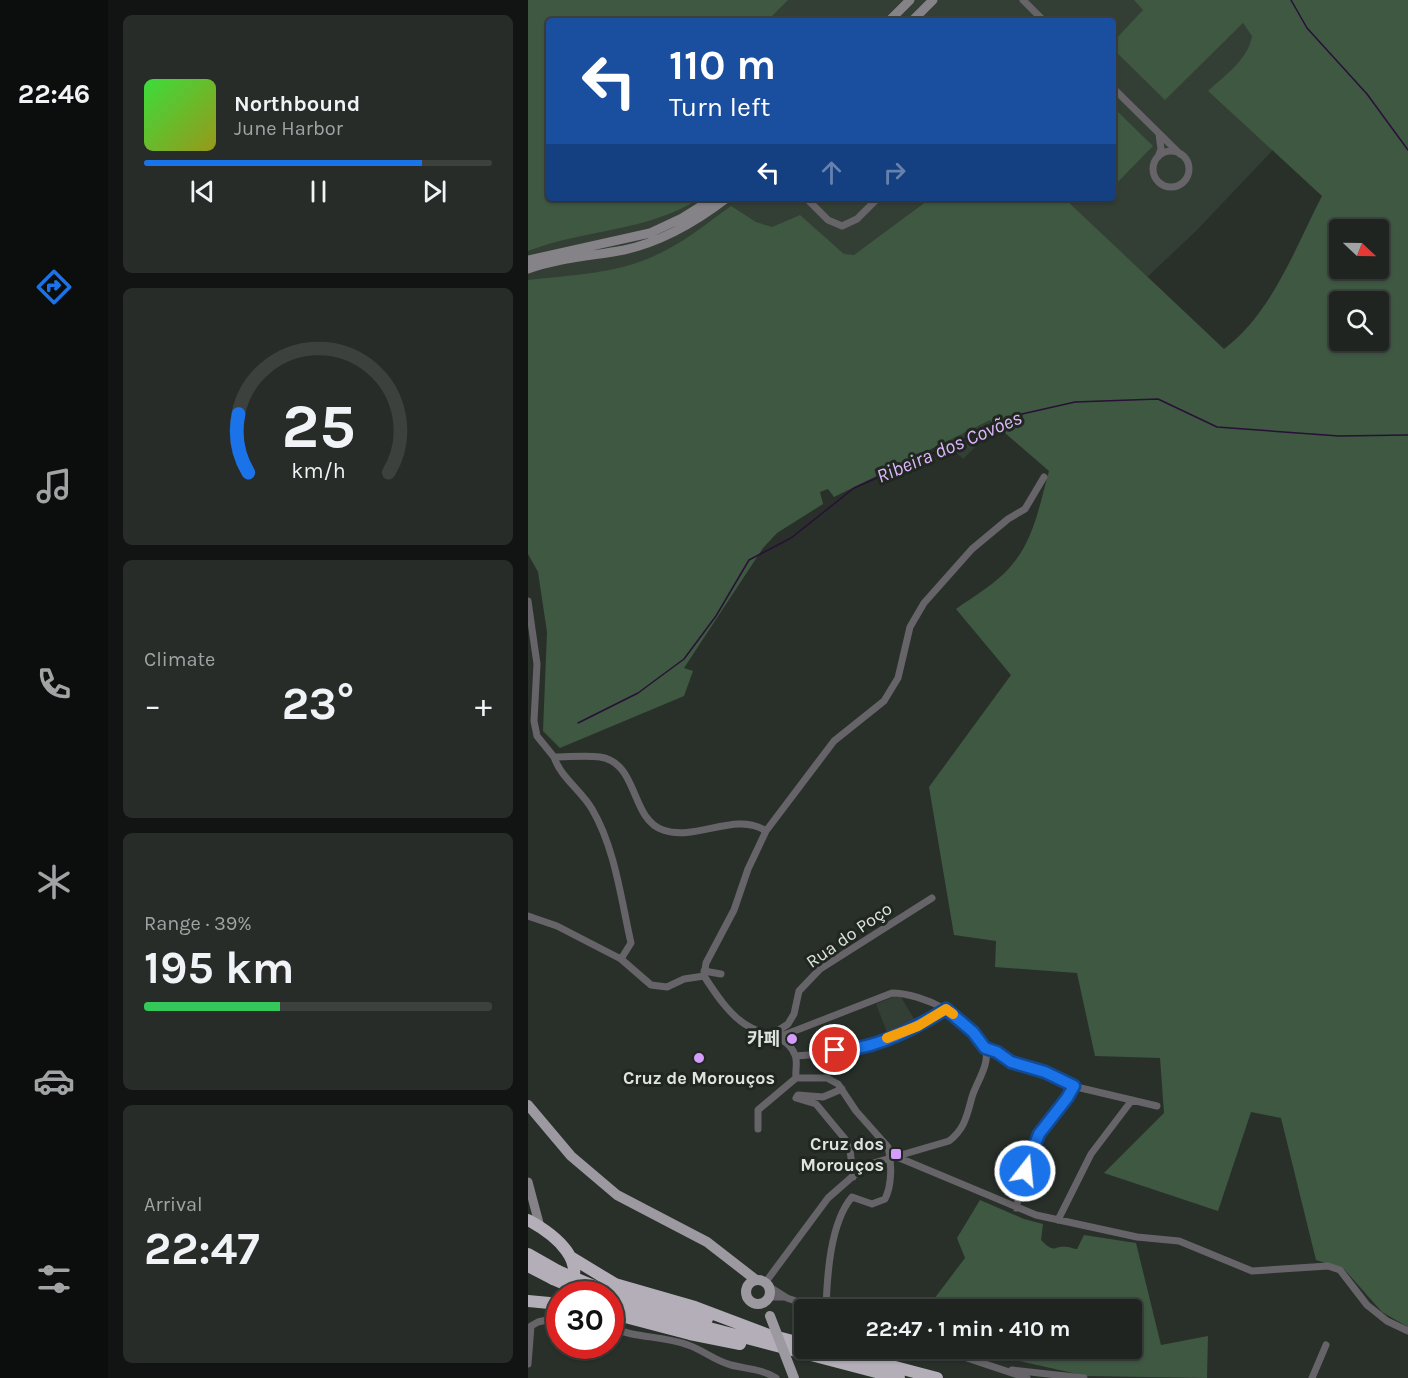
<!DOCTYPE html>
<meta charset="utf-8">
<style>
body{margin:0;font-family:Karla,"Noto Sans KR",sans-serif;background:#272c29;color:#f1f3f6;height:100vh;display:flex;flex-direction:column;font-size:22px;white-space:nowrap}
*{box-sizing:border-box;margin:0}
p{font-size:20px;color:#a1a4a5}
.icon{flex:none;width:33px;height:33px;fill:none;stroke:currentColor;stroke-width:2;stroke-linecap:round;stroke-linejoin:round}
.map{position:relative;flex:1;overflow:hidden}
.panel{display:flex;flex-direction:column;gap:15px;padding:15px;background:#111412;width:420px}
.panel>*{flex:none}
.guide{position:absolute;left:18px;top:18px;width:570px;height:183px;border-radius:6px;box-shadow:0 2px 4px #0004,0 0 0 2px #3c413e;background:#1a4fa0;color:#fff;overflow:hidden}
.needle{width:39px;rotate:112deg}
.tools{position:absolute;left:801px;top:219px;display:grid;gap:12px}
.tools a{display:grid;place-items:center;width:60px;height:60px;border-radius:6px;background:#1f2420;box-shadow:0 2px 4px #0004,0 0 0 2px #3c413e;font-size:30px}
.speed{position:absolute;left:18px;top:1281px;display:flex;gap:12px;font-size:30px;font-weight:700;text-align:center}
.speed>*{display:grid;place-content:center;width:78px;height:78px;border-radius:50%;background:#1f2420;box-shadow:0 2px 4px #0004,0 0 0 2px #3c413e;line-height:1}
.speed .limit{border:9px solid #d22;background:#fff;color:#111}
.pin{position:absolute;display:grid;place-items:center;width:51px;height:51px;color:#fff;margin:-26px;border:3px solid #fff;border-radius:50%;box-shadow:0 2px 6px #0007}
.me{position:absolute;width:66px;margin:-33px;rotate:16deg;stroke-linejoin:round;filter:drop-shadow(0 0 4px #0008)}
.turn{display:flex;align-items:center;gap:21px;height:126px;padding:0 24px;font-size:27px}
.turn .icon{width:78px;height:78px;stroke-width:2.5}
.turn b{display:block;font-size:42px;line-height:51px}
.lanes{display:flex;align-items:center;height:57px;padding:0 24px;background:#0003;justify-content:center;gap:30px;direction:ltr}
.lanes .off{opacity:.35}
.big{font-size:45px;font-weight:700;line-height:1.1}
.panel .card{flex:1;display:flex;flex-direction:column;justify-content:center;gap:9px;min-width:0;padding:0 21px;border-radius:9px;background:#272c29}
.panel .dial{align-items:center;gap:0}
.dial svg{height:156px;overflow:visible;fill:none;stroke:#3c413e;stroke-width:7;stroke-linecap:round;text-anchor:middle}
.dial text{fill:#f1f3f6;stroke:none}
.song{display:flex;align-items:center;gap:18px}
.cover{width:72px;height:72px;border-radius:9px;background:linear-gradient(135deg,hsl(120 70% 55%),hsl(60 70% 35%))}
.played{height:6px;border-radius:3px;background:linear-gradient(90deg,#1a73e8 80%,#3c413e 80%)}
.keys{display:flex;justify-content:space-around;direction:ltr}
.heat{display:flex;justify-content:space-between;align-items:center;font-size:33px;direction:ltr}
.charge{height:9px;border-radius:4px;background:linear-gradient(90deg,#34c759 39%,#3c413e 0)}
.trip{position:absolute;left:266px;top:1299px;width:348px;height:60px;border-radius:6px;background:#1f2420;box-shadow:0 2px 4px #0004,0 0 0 2px #3c413e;font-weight:700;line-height:60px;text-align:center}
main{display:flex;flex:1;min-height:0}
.tabs{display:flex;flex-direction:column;width:108px;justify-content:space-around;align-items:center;background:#0c0e0d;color:#a1a4a5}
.tabs .icon{width:42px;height:42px}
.tabs .current{color:#1a73e8}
.tabs b{font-size:27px;color:#f1f3f6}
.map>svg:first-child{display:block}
</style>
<main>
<nav class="tabs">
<b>22:46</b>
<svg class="icon current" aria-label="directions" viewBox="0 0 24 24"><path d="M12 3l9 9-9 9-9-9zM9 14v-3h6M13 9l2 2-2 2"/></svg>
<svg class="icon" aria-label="music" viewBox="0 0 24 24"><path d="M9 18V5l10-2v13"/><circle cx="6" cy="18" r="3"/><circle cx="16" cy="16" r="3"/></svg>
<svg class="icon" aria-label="phone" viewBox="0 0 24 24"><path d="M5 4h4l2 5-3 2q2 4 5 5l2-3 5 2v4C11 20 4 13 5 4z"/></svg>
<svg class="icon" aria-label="climate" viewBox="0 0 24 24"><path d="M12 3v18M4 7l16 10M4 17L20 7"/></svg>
<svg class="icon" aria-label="car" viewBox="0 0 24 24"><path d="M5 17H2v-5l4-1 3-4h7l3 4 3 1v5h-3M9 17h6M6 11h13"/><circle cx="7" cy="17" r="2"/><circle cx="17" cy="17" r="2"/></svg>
<svg class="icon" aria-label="filters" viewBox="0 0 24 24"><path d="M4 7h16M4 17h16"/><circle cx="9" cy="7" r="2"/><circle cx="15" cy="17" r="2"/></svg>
</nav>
<section class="panel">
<div class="card">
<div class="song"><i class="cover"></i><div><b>Northbound</b><p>June Harbor</p></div></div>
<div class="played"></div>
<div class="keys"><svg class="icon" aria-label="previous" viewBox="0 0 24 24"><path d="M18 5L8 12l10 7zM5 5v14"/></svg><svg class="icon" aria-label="pause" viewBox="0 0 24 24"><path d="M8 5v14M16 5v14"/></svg><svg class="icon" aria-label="next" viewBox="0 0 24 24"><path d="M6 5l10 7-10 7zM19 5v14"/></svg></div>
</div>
<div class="card dial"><svg viewBox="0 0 100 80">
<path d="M14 69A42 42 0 1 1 86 69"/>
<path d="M14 69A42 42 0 0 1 9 39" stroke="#1a73e8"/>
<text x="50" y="56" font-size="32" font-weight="700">25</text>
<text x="50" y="72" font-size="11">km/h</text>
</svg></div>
<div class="card"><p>Climate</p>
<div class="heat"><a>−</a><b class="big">23°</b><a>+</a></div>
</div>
<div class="card"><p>Range · 39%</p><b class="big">195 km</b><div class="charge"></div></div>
<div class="card"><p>Arrival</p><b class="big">22:47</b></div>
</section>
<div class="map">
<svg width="880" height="1378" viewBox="0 0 880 1378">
<rect width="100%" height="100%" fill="#29302a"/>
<!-- built -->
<path fill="#333e34" d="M139,0H880L779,114L668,231L579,315L435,459L244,270L0,371V169L21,198H585V21H150Z
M365,997H373L389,1024L360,1035L348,1004Z"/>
<!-- green -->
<path fill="#3e5842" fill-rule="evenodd" d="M0,0H260L239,21H21V198H172C120,232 57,229 0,251Z
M606,0H880V1327L854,1312L816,1269L788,1260L753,1118L723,1112L690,1211L576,1173L636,1113L632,1058L567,1056L549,973L467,967L468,941L426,935L401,787L483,675L428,609C446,596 469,583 483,566C506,540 512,503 521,471L462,420L306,497L300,489L292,492L295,504L249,533L235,548L156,668L165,671L156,696L32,748L15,731L19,632L10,572L0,554V280C42,275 87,274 126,256C154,244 179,223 203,206L228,222L244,227L272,215L316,254L326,255L403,198H536L696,349C744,313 767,248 794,196L680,91C696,76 720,60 724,36L715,23L637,100L585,49V42L615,10ZM812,230H850V268H812ZM812,302H850V340H812Z
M585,107L625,146L585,187Z
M452,1200L496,1219L515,1224L513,1240C528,1255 525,1245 539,1247C543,1247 545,1249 549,1249L556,1235L608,1243L633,1345L680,1336L679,1378L558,1376L438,1349L603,1348V1310H393L406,1299L437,1258L429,1238Z"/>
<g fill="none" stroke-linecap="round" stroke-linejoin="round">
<!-- stream -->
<path stroke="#281036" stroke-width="1.5" d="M763,0L779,28L839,94L880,150
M50,723L110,693L156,659L188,616L221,560L263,538L326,488L494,414L547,402L630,399L689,427L811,436L880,435"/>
<!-- street -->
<path stroke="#666468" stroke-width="7" d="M495,0L516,21
M585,88L652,154
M625 169a18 18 0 1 1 36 0a18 18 0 1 1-36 0Z
M630,157L633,149L631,134
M278,198L300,220L314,226L329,219L350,198
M0,601L9,664L6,721L9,736L26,757C41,757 58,755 72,757C111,763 102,819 135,830C168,842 207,811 238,831
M26,757C33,778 53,790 64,809C87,848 93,899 103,943L93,959
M0,916L29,926L93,959L123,985L139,987L156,979L176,976
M176,971L193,974
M176,976L178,963L206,910L220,869L238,831L306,741L356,701L370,678L382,627L396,603L444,549L480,519L497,509L516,477
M176,976C187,993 202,1016 220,1026C235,1036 259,1034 267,1055C270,1061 267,1071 268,1078
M245,1034L260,1024L266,1014L271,991L292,969L404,898
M457,1048L469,1052L483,1062L517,1072L540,1085L629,1106
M268,1056C321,1053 372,1037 418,1009
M268,1078H299L310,1084L328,1111L360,1147C364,1163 364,1185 357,1199L344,1204L324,1197C302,1223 299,1276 298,1310
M314,1089L295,1097L270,1095L268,1098L288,1104L317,1139L322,1149L325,1177
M230,1129V1110L268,1078
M369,1157L508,1215L609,1237L651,1241L724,1271L800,1266L812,1270L839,1305L859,1321L880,1331
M488,1208L505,1144L546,1086
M530,1220L563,1154L604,1100
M237,1283L300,1198L324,1177L342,1164L421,1141C437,1129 439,1115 444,1097C448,1083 463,1063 457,1048C446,1018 394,993 364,993L251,1037
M240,1286L259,1298L294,1310
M241,1297H257
M82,1327C108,1339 134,1335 160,1345C175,1350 187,1361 203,1365C219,1369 234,1369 248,1378
M409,1348L499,1378
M0,1364L3,1326L10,1322L32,1317
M484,1370L556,1378
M784,1378L798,1345"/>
<!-- secondary -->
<path stroke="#858288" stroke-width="9" d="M361,21L382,0
M384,21L405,0
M0,260L122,233L154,218L186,198
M0,269C30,258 64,256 96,250C133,242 169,221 199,198
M0,1182L12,1227"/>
<!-- primary -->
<path stroke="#9d99a1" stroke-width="10" d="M0,1105L43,1156L89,1195L179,1242L228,1280
M218 1292a12 12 0 1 1 24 0a12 12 0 1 1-24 0Z"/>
<!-- highway -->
<path stroke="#b3aeb7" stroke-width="12" d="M0,1220C26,1234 64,1263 37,1294
M0,1254L30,1271
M44,1258L87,1284L167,1307L241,1335
M0,1266L25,1279
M80,1292L179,1319
M0,1301L32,1304
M82,1302L371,1378
M82,1313L162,1334L212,1344
M242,1335L276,1344
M295,1348L409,1378"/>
<!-- primary-bridge -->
<path stroke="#9d99a1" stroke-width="10" d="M242,1316L266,1378"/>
<!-- highway-bridge -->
<path stroke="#b3aeb7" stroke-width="12" d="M30,1271L80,1292
M25,1279L60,1294"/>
</g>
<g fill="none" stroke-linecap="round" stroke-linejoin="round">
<defs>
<path id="route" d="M307,1050C344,1051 386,1029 418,1009L445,1032L457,1048L469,1052L483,1062L517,1072L546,1086L539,1098L511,1134L497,1171"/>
</defs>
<!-- route casing -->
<use href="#route" stroke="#114b97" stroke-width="15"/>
<!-- route -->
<use href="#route" stroke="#1a73e8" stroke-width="10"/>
<!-- slow -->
<path stroke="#f59e0b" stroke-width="10" d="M359,1038L390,1026L418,1009L425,1014"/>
</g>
<!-- markers -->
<g fill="#d49cfb" stroke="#202620" stroke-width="2">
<circle cx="264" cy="1039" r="6"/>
<circle cx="171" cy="1058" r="6"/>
<rect x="362" y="1148" width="12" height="12" rx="3"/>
</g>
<g text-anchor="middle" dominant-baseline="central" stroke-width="6" stroke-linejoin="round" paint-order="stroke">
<!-- street labels -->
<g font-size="18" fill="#dfe4e0" stroke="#202620">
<text transform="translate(321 935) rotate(-35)">Rua do Poço</text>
</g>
<!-- poi labels -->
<g font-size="18" font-weight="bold" fill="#dfe4e0" stroke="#202620" text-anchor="end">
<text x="252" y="1039">카페</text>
<text x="171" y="1078" text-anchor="middle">Cruz de Morouços</text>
<text x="356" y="1144">Cruz dos<tspan x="356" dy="21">Morouços</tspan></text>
</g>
<!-- water labels -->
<g font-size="20" font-style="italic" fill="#deb6fc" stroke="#202620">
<text transform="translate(421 447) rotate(-23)">Ribeira dos Covões</text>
</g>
</g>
</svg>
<div class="tools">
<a><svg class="needle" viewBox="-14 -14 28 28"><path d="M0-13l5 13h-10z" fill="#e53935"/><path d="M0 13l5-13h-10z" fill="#a1a4a5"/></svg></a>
<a><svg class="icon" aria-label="search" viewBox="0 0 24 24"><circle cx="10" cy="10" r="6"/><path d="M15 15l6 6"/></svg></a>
</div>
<div class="speed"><div class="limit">30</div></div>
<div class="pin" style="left:307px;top:1050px;background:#d93025"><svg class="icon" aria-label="arrive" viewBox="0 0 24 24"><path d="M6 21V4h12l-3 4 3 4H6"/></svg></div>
<svg class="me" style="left:497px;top:1171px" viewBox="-20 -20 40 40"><circle r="17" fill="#1a73e8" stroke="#fff" stroke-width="3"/><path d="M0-11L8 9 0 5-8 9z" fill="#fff"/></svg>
<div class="trip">22:47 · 1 min · 410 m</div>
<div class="guide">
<div class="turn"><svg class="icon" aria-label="left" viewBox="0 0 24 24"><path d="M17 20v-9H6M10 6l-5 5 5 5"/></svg><div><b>110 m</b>Turn left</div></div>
<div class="lanes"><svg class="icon" aria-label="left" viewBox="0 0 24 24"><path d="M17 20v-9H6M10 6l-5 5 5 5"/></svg><svg class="icon off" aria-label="ahead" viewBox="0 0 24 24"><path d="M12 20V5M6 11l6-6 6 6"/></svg><svg class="icon off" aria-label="right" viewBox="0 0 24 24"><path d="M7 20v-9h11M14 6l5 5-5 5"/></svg></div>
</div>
</div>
</main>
